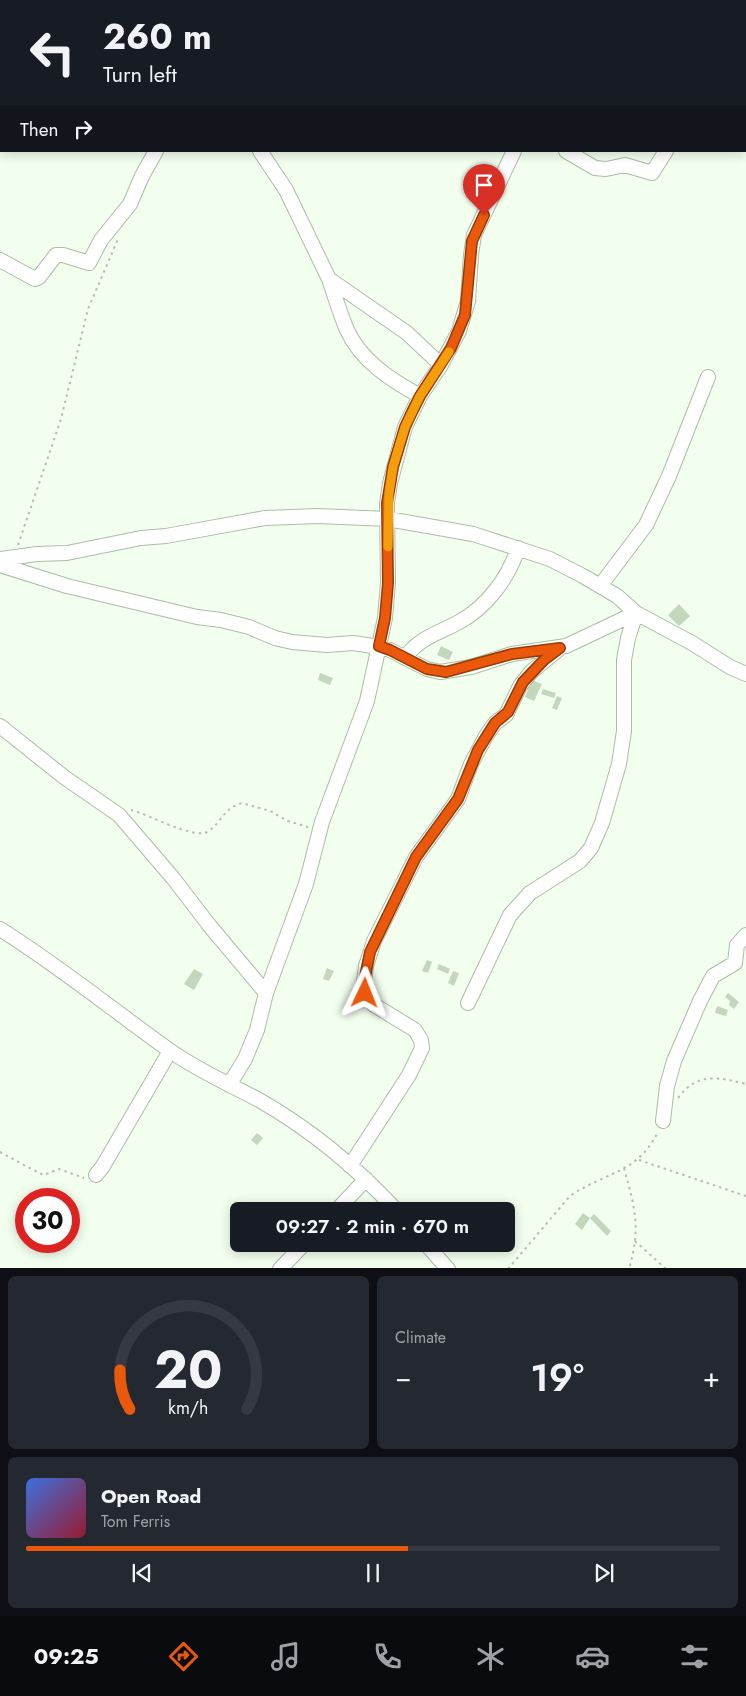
<!DOCTYPE html>
<meta charset="utf-8">
<style>
body{margin:0;font-family:Jost,sans-serif;background:#242831;color:#f1f3f6;height:100vh;display:flex;flex-direction:column;font-size:19px;white-space:nowrap}
*{box-sizing:border-box;margin:0}
p{font-size:16px;color:#9ea1a6}
.icon{flex:none;width:28px;height:28px;fill:none;stroke:currentColor;stroke-width:2;stroke-linecap:round;stroke-linejoin:round}
.map{position:relative;height:1268px;overflow:hidden}
.sheet{display:flex;flex-direction:column;gap:8px;padding:8px;background:#0d0f14;flex:1}
.sheet>*{flex:none}
.guide{position:absolute;left:0px;top:0px;width:746px;height:152px;box-shadow:0 2px 12px #0003;background:#171b24;color:#f1f3f6;overflow:hidden}
.speed{position:absolute;left:15px;top:1188px;display:flex;gap:10px;font-size:25px;font-weight:700;text-align:center}
.speed>*{display:grid;place-content:center;width:65px;height:65px;border-radius:50%;background:#171b24;box-shadow:0 2px 12px #0003;line-height:1}
.speed .limit{border:8px solid #d22;background:#fff;color:#111}
.pin{position:absolute;display:grid;place-items:center;width:42px;height:42px;color:#fff;margin:-51px -21px;border-radius:50% 50% 50% 0;rotate:-45deg;box-shadow:0 0 5px #0007}
.pin .icon{rotate:45deg}
.me{position:absolute;width:55px;margin:-28px;rotate:2deg;stroke-linejoin:round;filter:drop-shadow(0 0 4px #0008)}
.turn{display:flex;align-items:center;gap:18px;height:105px;padding:0 20px;font-size:22px}
.turn .icon{width:65px;height:65px;stroke-width:2.5}
.turn b{display:block;font-size:35px;line-height:42px}
.then{display:flex;align-items:center;height:48px;padding:0 20px;background:#0003;gap:10px;font-size:19px}
.big{font-size:38px;font-weight:600;line-height:1.1}
.sheet .widget{flex:1;display:flex;flex-direction:column;justify-content:center;gap:8px;min-width:0;padding:0 18px;border-radius:8px;background:#242831}
.sheet .dial{align-items:center;gap:0}
.dial svg{height:130px;overflow:visible;fill:none;stroke:#363941;stroke-width:7;stroke-linecap:round;text-anchor:middle}
.dial text{fill:#f1f3f6;stroke:none}
.song{display:flex;align-items:center;gap:15px}
.cover{width:60px;height:60px;border-radius:8px;background:linear-gradient(135deg,hsl(220 70% 55%),hsl(350 70% 35%))}
.played{height:5px;border-radius:2px;background:linear-gradient(90deg,#ea580c 55%,#363941 55%)}
.keys{display:flex;justify-content:space-around;direction:ltr}
.heat{display:flex;justify-content:space-between;align-items:center;font-size:28px;direction:ltr}
.sheet .tiles{flex:1;display:grid;gap:8px;grid-template-columns:1fr 1fr}
.widget:last-child{grid-column:span 2}
.trip{position:absolute;left:230px;top:1202px;width:285px;height:50px;border-radius:8px;background:#171b24;box-shadow:0 2px 12px #0003;font-weight:600;line-height:50px;text-align:center}
.tabs{display:flex;height:80px;justify-content:space-around;align-items:center;background:#090b0e;color:#9ea1a6}
.tabs .icon{width:35px;height:35px}
.tabs .current{color:#ea580c}
.tabs b{font-size:22px;color:#f1f3f6}
.map>svg:first-child{display:block}
</style>
<div class="map">
<svg width="746" height="1269" viewBox="0 0 746 1269">
<rect width="100%" height="100%" fill="#f2feee"/>
<!-- building -->
<path fill="#c3d7bc" d="M679,604L690,616L679,626L668,615Z
M441,646L453,652L449,660L437,655Z
M320,673L333,678L330,685L318,680Z
M532,680L542,684L534,701L525,697Z
M543,689L556,693L554,698L541,694Z
M557,696L562,698L557,710L552,708Z
M427,960L432,962L428,973L422,971Z
M439,964L450,969L448,974L437,969Z
M327,968L334,971L329,981L323,979Z
M194,969L203,974L194,990L184,984Z
M453,971L459,973L454,986L448,983Z
M728,993L739,1002L734,1009L729,1005L730,1001L725,997Z
M717,1006L728,1010L726,1016L715,1013Z
M257,1133L263,1138L257,1145L251,1140Z
M583,1213L590,1218L582,1230L575,1224Z
M594,1214L611,1231L607,1236L590,1218Z"/>
<g fill="none" stroke-linecap="round" stroke-linejoin="round">
<defs>
<path id="minor" d="M321,0L323,1
M205,1L206,0
M457,1V0
M745,51H746
M260,151L286,190L329,279L407,333L441,365
M566,151L595,168L606,169L625,165L652,173L666,151
M0,260L35,279L39,277L56,255H63L89,263L101,240L130,204L142,176L156,151
M329,279C335,296 340,314 347,330C361,361 391,380 420,396
M0,559L37,554L67,553L141,538L166,536L265,518L318,516L388,519L473,534L550,559L583,576L617,596L636,613L692,643L730,667L746,674
M0,565L67,586L197,617L221,620L249,627L275,638L292,642L327,645L353,643L379,647L390,650L427,669L440,672L471,667L512,654L566,646L636,613
M600,586L646,525L669,476L708,377
M405,658C418,638 439,633 459,622C487,607 509,577 518,548
M0,726L64,777L119,815L173,878L209,925L266,993
M0,929C59,966 113,1010 169,1050C197,1070 229,1084 259,1100C310,1129 357,1168 397,1211
M468,1003L510,915L530,893L580,861L591,848L602,823L619,764L624,731V660L628,638L636,613
M229,1085L245,1059L257,1030L266,993L306,884L322,822L367,701L385,618L388,583L387,503L390,483L405,427L420,396L441,365L459,331L468,301L471,255L474,235L514,151
M663,1121L667,1086L674,1061L700,1001L713,976L735,963L737,945L746,935
M350,1166L409,1075L422,1048L421,1040L415,1030L374,1005L366,996L364,982L366,966L374,941L416,857L458,799L471,764L486,736L495,723L506,715L520,686L531,672L560,648
M96,1175L103,1166L170,1051
M336,1211L366,1179
M426,1244L448,1269
M280,1269L304,1244"/>
</defs>
<!-- minor casing -->
<use href="#minor" stroke="#aabea4" stroke-width="16"/>
<!-- path -->
<path stroke="#b4bfb1" stroke-width="2" stroke-dasharray="2.5 4" stroke-linecap="butt" d="M18,545L61,419L88,309L118,239
M131,810C148,814 196,841 209,831C223,820 223,809 242,803L270,811L288,821L308,827
M678,1098C697,1072 718,1077 746,1084
M0,1152L39,1173L44,1175L59,1169L84,1178
M639,1160L746,1196
M624,1168C635,1208 641,1228 629,1269
M635,1241L666,1269
M508,1269L570,1196C605,1172 637,1174 658,1132"/>
<!-- minor -->
<use href="#minor" stroke="#fff" stroke-width="14"/>
</g>
<g fill="none" stroke-linecap="round" stroke-linejoin="round">
<defs>
<path id="route" d="M365,993L364,982L370,952L416,857L458,799L478,750L495,723L508,712L523,682L544,660L560,648L512,654L446,672L427,669L390,650L379,646L385,618L388,583L387,503L393,467L405,427L412,412L420,396L451,348L465,315L472,241L484,215"/>
</defs>
<!-- route casing -->
<use href="#route" stroke="#983908" stroke-width="12"/>
<!-- route -->
<use href="#route" stroke="#ea580c" stroke-width="9"/>
<!-- slow -->
<path stroke="#f59e0b" stroke-width="9" d="M388,547L389,493L393,467L405,427L420,396L449,352"/>
</g>
</svg>
<div class="speed"><div class="limit">30</div></div>
<div class="pin" style="left:484px;top:215px;background:#d93025"><svg class="icon" aria-label="arrive" viewBox="0 0 24 24"><path d="M6 21V4h12l-3 4 3 4H6"/></svg></div>
<svg class="me" style="left:365px;top:993px" viewBox="-20 -20 40 40"><path d="M0-17L14 15 0 8-14 15z" fill="#ea580c" stroke="#fff" stroke-width="4"/></svg>
<div class="trip">09:27 · 2 min · 670 m</div>
<div class="guide">
<div class="turn"><svg class="icon" aria-label="left" viewBox="0 0 24 24"><path d="M17 20v-9H6M10 6l-5 5 5 5"/></svg><div><b>260 m</b>Turn left</div></div>
<div class="then">Then<svg class="icon" aria-label="right" viewBox="0 0 24 24"><path d="M7 20v-9h11M14 6l5 5-5 5"/></svg></div>
</div>
</div>
<section class="sheet">
<div class="tiles">
<div class="widget dial"><svg viewBox="0 0 100 80">
<path d="M14 69A42 42 0 1 1 86 69"/>
<path d="M14 69A42 42 0 0 1 8 45" stroke="#ea580c"/>
<text x="50" y="56" font-size="32" font-weight="700">20</text>
<text x="50" y="72" font-size="11">km/h</text>
</svg></div>
<div class="widget"><p>Climate</p>
<div class="heat"><a>−</a><b class="big">19°</b><a>+</a></div>
</div>
<div class="widget">
<div class="song"><i class="cover"></i><div><b>Open Road</b><p>Tom Ferris</p></div></div>
<div class="played"></div>
<div class="keys"><svg class="icon" aria-label="previous" viewBox="0 0 24 24"><path d="M18 5L8 12l10 7zM5 5v14"/></svg><svg class="icon" aria-label="pause" viewBox="0 0 24 24"><path d="M8 5v14M16 5v14"/></svg><svg class="icon" aria-label="next" viewBox="0 0 24 24"><path d="M6 5l10 7-10 7zM19 5v14"/></svg></div>
</div>
</div>
</section>
<nav class="tabs">
<b>09:25</b>
<svg class="icon current" aria-label="directions" viewBox="0 0 24 24"><path d="M12 3l9 9-9 9-9-9zM9 14v-3h6M13 9l2 2-2 2"/></svg>
<svg class="icon" aria-label="music" viewBox="0 0 24 24"><path d="M9 18V5l10-2v13"/><circle cx="6" cy="18" r="3"/><circle cx="16" cy="16" r="3"/></svg>
<svg class="icon" aria-label="phone" viewBox="0 0 24 24"><path d="M5 4h4l2 5-3 2q2 4 5 5l2-3 5 2v4C11 20 4 13 5 4z"/></svg>
<svg class="icon" aria-label="climate" viewBox="0 0 24 24"><path d="M12 3v18M4 7l16 10M4 17L20 7"/></svg>
<svg class="icon" aria-label="car" viewBox="0 0 24 24"><path d="M5 17H2v-5l4-1 3-4h7l3 4 3 1v5h-3M9 17h6M6 11h13"/><circle cx="7" cy="17" r="2"/><circle cx="17" cy="17" r="2"/></svg>
<svg class="icon" aria-label="filters" viewBox="0 0 24 24"><path d="M4 7h16M4 17h16"/><circle cx="9" cy="7" r="2"/><circle cx="15" cy="17" r="2"/></svg>
</nav>
